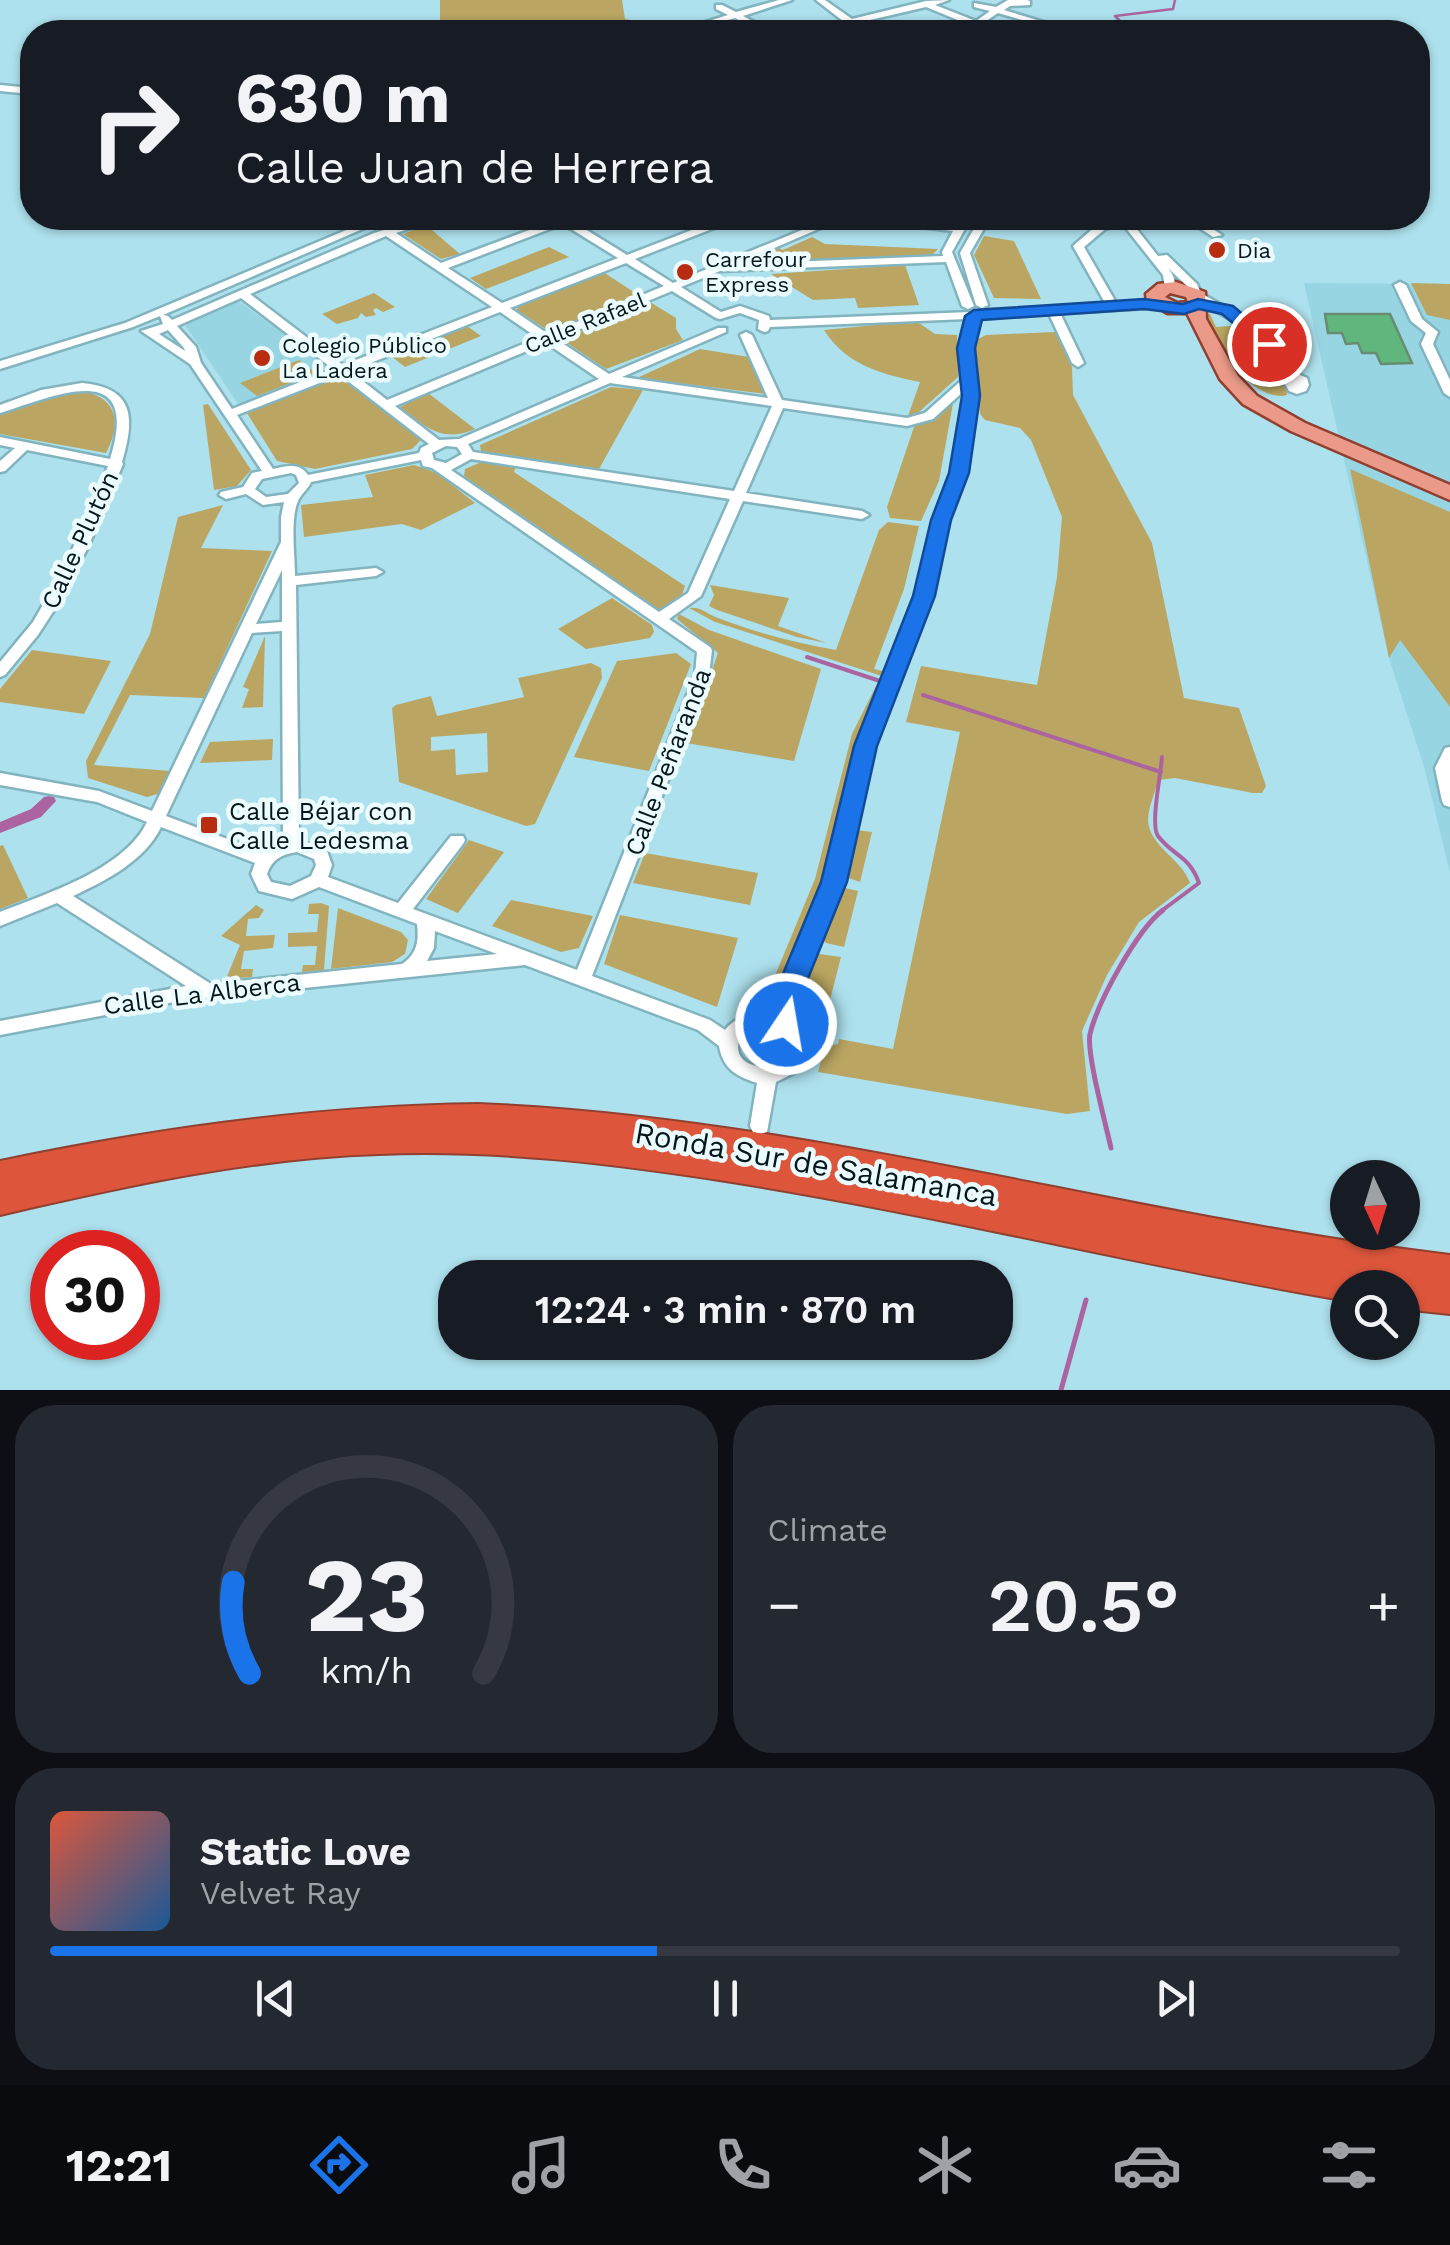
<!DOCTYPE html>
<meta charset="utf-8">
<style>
body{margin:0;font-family:"Work Sans",sans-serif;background:#242831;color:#f1f3f6;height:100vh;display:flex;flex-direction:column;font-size:38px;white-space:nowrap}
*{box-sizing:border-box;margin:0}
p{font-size:32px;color:#9ea1a6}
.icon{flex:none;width:55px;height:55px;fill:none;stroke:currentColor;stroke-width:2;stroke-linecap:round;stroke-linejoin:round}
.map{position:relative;height:1390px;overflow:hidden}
.side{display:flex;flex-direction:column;gap:15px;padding:15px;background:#0d0f14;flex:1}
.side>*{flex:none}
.hud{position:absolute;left:20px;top:20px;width:1410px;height:210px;border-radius:40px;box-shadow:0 2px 8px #0004;background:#171b24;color:#f1f3f6;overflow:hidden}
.needle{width:65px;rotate:176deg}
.fabs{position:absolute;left:1330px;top:1160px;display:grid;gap:20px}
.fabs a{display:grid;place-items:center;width:90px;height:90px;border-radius:50%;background:#171b24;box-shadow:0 2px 8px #0004;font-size:50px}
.speed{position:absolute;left:30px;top:1230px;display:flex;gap:20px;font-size:50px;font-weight:700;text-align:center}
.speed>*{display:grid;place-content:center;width:130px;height:130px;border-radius:50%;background:#171b24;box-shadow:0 2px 8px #0004;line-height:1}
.speed .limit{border:15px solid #d22;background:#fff;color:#111}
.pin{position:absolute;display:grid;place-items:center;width:85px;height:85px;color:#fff;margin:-42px;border:5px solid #fff;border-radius:50%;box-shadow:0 2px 10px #0007}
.me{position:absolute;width:110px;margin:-55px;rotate:12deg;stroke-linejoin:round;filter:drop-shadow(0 0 8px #0008)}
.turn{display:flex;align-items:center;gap:35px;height:210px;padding:0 50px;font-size:45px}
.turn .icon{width:130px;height:130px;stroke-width:2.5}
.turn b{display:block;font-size:70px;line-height:85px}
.big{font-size:75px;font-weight:600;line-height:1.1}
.side .tile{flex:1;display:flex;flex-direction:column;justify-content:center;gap:15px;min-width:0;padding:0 35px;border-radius:40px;background:#242831}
.side .dial{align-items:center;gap:0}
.dial svg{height:260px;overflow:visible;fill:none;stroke:#363941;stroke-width:7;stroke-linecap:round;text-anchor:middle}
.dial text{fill:#f1f3f6;stroke:none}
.song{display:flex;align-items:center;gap:30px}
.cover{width:120px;height:120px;border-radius:15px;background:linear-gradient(135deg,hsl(10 70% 55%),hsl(210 70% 35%))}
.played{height:10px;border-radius:5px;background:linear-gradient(90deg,#1a73e8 45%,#363941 45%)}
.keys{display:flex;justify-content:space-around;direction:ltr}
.heat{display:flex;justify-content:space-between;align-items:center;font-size:55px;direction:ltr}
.side .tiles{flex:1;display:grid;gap:15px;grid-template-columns:1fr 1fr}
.tile:last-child{grid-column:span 2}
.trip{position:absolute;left:438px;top:1260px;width:575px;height:100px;border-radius:40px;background:#171b24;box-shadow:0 2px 8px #0004;font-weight:600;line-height:100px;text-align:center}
.dock{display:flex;height:160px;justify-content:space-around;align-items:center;background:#090b0e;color:#9ea1a6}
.dock .icon{width:70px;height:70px}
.dock .selected{color:#1a73e8}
.dock b{font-size:45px;color:#f1f3f6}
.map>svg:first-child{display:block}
</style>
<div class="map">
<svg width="1450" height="1390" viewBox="0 0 1450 1390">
<rect width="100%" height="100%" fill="#ade1ed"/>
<!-- built -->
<path fill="#98d5e3" d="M1304,283L1450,284V873L1425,770L1389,658Z
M237,300L329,367L327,372L238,404L185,325Z"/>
<!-- green -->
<path fill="#baa662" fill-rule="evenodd" d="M440,0H622L625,19L669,27L665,32H440Z
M426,225L460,254L441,259L403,234Z
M984,236L1014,241L1041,299L994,298L974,255Z
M812,237L825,244L938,249L931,256L738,263L775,246L783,250Z
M549,247L569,257L486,289L470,278Z
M905,265L919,305L858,308L855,298L813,300L771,274Z
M603,272L640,296L554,330H547L517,310L518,306Z
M1411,283L1450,284V320L1427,315Z
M374,293L395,307L383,312L376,308L373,310L376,315L366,317L361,313L358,318L337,324L322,314Z
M650,302L676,318V329L683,340L606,369L564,341V338Z
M1205,314H1210L1216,327L1245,325L1283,369H1277L1280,373H1286L1287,395C1256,404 1206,343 1205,314Z
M916,321L935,334L957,335L958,377L919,412L908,416L920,382C881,374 846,365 824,330Z
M467,326L481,336L405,367L391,356Z
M1055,332L1072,367L1073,395L1152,543L1184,698L1239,708L1266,786L1262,793H1253L1175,778L1158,780C1155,793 1148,808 1148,821C1150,847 1182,859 1190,883L1139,922L1107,975L1082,1031L1090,1111L1067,1114L818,1072L825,1047L838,1044L839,1039L893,1049L960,732L906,722L921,666L1037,685L1057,577L1062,517L1031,440L1020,428L985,420L980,414L975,348L976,340L986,335Z
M700,349L749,357L766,394L637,378Z
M299,360L316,373L257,396L240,383Z
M336,377L342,378L421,440L412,449L315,469L277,461L247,413Z
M611,387L643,390L599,469L481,451L480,445Z
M965,389L954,473L888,678L715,622L689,608C700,606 707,614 718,618C757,633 796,643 836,650L879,530L888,522L919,526L904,589L874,669L887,672L913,596L929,526L951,472Z
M77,391C116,394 123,421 106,453L0,434V415L47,396Z
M428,393L475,429C442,443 427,428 400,407Z
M954,398L939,481L921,521L890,518L887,507L915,424L932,417Z
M208,404L251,470L237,486L214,490L203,405Z
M484,461L516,466L514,472L685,586L680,601L660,611L464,476L465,469Z
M414,465L437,473L475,503L421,530L402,524L304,537L301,505L373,497L365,475Z
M1350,469L1450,512V707L1400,640L1389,658Z
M223,505L201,548L272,551L204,698L130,695L94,765L171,771L161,793L147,797L88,778L86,761L150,634L178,517Z
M710,585L789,598L778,626L827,643L797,637L717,610L709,606L714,595Z
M612,598L652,625L654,632L650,638L586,649L558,629Z
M679,614L709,630L821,669L794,761L686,743L718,653L677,619Z
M265,636L263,707L242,708L249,689L243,687Z
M32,650L111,661L84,714L0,702V689Z
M676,653L691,664L649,771L574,757L617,661Z
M591,663L601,668L602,678L535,824L526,826L399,782L392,708L396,705L431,696L437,716L524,697L518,678ZM487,733L488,772L456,775L455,749L431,751V737Z
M876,686L883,689L827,881L784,988L765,1000L815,879L852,734Z
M273,739L272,760L200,763L210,742Z
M856,830L872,832L860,882L843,876L850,835Z
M469,840L504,852L458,913L426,899Z
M3,845L28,898L0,909V846Z
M645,853L758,873L750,905L633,883Z
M845,888L858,891L844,947L826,943L820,938L838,890Z
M511,900L593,916L579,948L561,952L492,926Z
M321,903L329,906L324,970L302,972L303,965H315L317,946L288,947V933L317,932L319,914H308L309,904Z
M256,905L264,910L259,918L248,919L246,936L275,935L273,948L244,951L241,969H253L252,977L226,979L240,945L221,936Z
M338,908L401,932L408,940L405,954L392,962L331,969Z
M620,915L738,938L717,1007L604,964Z
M812,953L841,957L830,1000L796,994Z"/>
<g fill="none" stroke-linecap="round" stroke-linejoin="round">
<!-- stream-far2 -->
<path stroke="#ac64a0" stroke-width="2.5" d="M1131,32L1115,16L1173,9L1175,0"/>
<!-- stream-far1 -->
<path stroke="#ac64a0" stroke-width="4" d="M807,657L883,682
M923,695L1161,772
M1160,912L1199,883C1189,855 1173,856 1158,836C1150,825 1161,774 1162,757"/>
<!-- stream -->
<path stroke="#ac64a0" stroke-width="5" d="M1111,1148C1106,1125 1086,1052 1090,1034C1098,1001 1137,930 1163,910
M1061,1390L1086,1300"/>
<!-- canal -->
<path fill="#ac64a0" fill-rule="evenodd" d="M49,796L54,797L56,801L41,817L0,833V822L31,809L44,797Z"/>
</g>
<!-- building -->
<path fill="#5fb77d" stroke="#688c72" stroke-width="2.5" d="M1325,314H1390L1412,363L1381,364L1376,353H1362L1358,343L1346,344L1342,333H1328Z"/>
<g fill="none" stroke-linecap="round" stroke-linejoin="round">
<defs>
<path id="street" d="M779,0H792L743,16L773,32H763L735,18L685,32H673L728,15L716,9V5H722L736,12Z
M816,0H825L852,19L926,1L949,0L935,5L976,21L990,11L974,7V3L996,7L1008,0H1027L1030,1V5L1010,6L1004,10L1047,23L1043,26L998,13L970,32H961L970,25L926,7L857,23L867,32H858L848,25L818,32H805L806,30L843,21Z
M0,85L32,88V94L0,91Z
M375,218H388L163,315L168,316L172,320L374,233L426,218H441L396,233L441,263L556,220L555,218H572V221L627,255L723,218H736L735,220L635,259L673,283L831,218H844L737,264L943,256L942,252L953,231L873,221L868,218H894L957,225L961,218H971L952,252L974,306L968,309L962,306L946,262L720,271L681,287L721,312L740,306L769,316L770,320L971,312L980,315L972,348L977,396L965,473L948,520L931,596L873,746L842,883L795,998V1022L806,1037L809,1050L796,1072L776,1082L767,1132L760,1134L753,1132L750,1126L757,1083C736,1076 723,1069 719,1046L698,1030L525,965L179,1001L0,1035V1021L186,986L57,903L0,926V912C46,894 125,869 147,822L97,802L0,785V773L99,791L152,811L281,542V517L284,502L263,505L246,494L226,499L219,495L221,492L243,487L252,473L262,471L190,364L141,331L163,324L160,316L133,327L0,369V361L125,323ZM563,224L618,258L502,303L448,268ZM386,236L492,307L343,365L250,294ZM626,263L664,286L548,334L510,308ZM672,291L716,318L720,319L740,313L759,320L758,329L764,332L768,331L770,327L967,319L960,348L963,379L925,413L907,418L782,400L752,335L746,332L740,335L768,398L622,377L726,332V328H718L609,374L556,339ZM241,298L333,369L232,409L201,363L196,347L177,326ZM500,312L538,338L387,400L350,371ZM168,330L184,348L185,351L159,334ZM546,343L599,379L459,439L439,440L395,406ZM340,375L429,444L421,448L419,453L308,475C300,462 286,466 273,469L237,415ZM610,383L772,406L734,491L473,452L468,444ZM964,391L953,473L934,520L917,596L857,746L826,883L777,998V1014C761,1009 735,1016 725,1030L710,1020L592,976L709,675L712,650L710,647L669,619L701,596L743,501L862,519L869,515L862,511L746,493L783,408L907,426L933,419ZM446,446L457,447L462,454L446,463L434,460L432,453ZM471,459L730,499L688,593L659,612L451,470ZM421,460L423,466L432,468L697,652L695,675L577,970L413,909L463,844L465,840L463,836H451L398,903L328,877L332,865L327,851L299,840L296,585L376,576L383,572L376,568L295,576C295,556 290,519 298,501C301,494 309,488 311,482ZM291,473L296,475L299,483L288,494L266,497L255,489L262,479ZM282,570V622L256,624ZM282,631L283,842L262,852L166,816L252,633ZM161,827L255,863L251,874L259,891L292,899L319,887L417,924C419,942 417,954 402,964L211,984L73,896C105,881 145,861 161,827ZM297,852L314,859L316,865L311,876L290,886L271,882L267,874C272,859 282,854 297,852ZM435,931L497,954L427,961L434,948ZM765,1025C780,1028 794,1038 789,1055L774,1067C750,1069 728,1058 743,1032Z
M980,218H990L970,253L988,305L982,308L976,305L960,253Z
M1114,218H1128L1158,256L1167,255L1197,284L1201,293L1257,326L1298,374L1307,378L1309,385L1306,391L1297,394L1289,391L1285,384L1288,377L1249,330L1192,297L1188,287L1168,268C1173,274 1177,282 1173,289H1165L1163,275L1121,222L1104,230L1084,247L1114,299L1112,301H1104L1073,246L1096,226Z
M1185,218H1196L1222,235L1213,237Z
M1400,282L1406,285L1422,319L1438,332L1433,344L1450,380V397L1444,393L1421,344L1426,333L1411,321L1394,285Z
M1162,302L1166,303V307L1060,313L1084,363L1078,367L1072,363L1049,314L988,316L982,313L988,310Z
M82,383C135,388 135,418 122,462L123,464L89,545L60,601L38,635L5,675L0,677V662L33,622L60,575L90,512L108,466L27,450L5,471L0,472V461L15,448L0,445V437L110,459C142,356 54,396 0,413V405L41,390Z
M1450,747V807L1444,805L1442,801L1435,768L1445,748Z"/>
<path id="primary" d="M1176,282L1205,292L1206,319L1238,376L1257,396L1305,423L1450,485V500L1291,431L1243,404L1220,379L1187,313H1167L1147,300L1146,294L1158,284ZM1170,293L1186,297L1188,302L1177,303L1165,297Z"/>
<path id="highway" d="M478,1104C807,1117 1124,1216 1450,1255V1314L1402,1309V1288H1348V1301C1142,1266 939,1215 732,1182C616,1164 497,1149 379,1154C251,1158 125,1186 0,1215V1161C158,1128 316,1106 478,1104Z"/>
</defs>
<!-- street casing -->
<use href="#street" stroke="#82b4bf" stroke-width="5"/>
<!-- primary casing -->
<use href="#primary" stroke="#914030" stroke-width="5"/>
<!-- highway casing -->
<use href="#highway" stroke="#914030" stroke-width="4"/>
<!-- street -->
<use href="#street" fill="#fff" fill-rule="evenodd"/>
<!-- primary -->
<use href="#primary" fill="#eb9a89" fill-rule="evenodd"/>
<!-- highway -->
<use href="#highway" fill="#dd563b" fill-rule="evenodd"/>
</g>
<!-- route -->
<path fill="#1a73e8" stroke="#114b97" stroke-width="2.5" d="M1144,299L1183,304L1198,299L1233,306L1278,344L1276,348H1263L1222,314L1199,309L1184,314L1144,309L982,320L975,348L980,396L969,473L951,520L935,596L877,746L847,882L800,998L795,1032L786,1035L776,1032L772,1024L773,998L821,882L854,746L913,596L931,520L949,473L962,396L957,348L965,316L974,310Z"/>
<!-- markers -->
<g fill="#b82d0f" stroke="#ecfbfe" stroke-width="4">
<circle cx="1217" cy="250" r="10"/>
<circle cx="685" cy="272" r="10"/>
<circle cx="262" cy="358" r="10"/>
<rect x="199" y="815" width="20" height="20" rx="5"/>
</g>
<g text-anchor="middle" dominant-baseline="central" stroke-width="9" stroke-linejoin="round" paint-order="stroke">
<!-- far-poi labels -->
<g font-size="22" fill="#04171b" stroke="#ecfbfe" text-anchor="start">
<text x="1237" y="250">Dia</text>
<text x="705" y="259">Carrefour<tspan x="705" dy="25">Express</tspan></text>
<text x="282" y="345">Colegio Público<tspan x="282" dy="25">La Ladera</tspan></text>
</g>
<!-- far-street labels -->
<g font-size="22" fill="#04171b" stroke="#ecfbfe">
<text transform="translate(585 323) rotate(-22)">Calle Rafael</text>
</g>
<!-- street labels -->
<g font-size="25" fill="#04171b" stroke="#ecfbfe">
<text transform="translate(80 540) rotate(-65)">Calle Plutón</text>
<text transform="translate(668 762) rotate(-69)">Calle Peñaranda</text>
<text transform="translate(202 994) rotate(-7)">Calle La Alberca</text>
</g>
<!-- poi labels -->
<g font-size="25" fill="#04171b" stroke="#ecfbfe" text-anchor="start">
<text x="229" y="811">Calle Béjar con<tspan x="229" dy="29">Calle Ledesma</tspan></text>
</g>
<!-- near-street labels -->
<g font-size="30" fill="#04171b" stroke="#ecfbfe">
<text transform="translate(816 1164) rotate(10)">Ronda Sur de Salamanca</text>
</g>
</g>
</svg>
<div class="fabs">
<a><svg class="needle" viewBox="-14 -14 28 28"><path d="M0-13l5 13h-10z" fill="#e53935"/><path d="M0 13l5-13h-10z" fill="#9ea1a6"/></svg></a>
<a><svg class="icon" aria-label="search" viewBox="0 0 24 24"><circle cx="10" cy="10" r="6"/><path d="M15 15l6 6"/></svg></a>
</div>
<div class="speed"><div class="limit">30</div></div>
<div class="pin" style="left:1269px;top:344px;background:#d93025"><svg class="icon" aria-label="arrive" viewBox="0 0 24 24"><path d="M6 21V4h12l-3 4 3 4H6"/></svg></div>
<svg class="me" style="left:786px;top:1024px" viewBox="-20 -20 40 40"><circle r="17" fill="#1a73e8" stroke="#fff" stroke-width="3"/><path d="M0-11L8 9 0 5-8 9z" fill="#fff"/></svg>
<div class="trip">12:24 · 3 min · 870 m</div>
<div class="hud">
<div class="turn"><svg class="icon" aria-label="right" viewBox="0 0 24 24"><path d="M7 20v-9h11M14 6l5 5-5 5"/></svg><div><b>630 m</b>Calle Juan de Herrera</div></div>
</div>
</div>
<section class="side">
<div class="tiles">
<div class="tile dial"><svg viewBox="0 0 100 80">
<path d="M14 69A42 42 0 1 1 86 69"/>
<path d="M14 69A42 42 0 0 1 9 41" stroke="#1a73e8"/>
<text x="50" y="56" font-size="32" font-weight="700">23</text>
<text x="50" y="72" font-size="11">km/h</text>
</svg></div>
<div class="tile"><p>Climate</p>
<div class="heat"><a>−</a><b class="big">20.5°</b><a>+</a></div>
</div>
<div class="tile">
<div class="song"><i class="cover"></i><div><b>Static Love</b><p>Velvet Ray</p></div></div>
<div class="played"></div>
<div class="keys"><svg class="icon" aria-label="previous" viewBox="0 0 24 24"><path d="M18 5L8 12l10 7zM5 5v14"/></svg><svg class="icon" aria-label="pause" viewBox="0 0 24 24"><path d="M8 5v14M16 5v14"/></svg><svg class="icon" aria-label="next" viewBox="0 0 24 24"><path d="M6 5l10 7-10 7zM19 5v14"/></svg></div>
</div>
</div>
</section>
<nav class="dock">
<b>12:21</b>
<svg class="icon selected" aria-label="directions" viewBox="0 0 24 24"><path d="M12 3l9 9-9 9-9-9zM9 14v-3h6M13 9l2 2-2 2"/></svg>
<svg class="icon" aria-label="music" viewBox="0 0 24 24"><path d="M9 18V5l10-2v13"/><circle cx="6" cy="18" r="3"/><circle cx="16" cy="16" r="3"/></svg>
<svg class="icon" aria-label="phone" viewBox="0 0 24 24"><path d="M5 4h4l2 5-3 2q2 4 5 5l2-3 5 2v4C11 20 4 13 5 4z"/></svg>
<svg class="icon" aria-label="climate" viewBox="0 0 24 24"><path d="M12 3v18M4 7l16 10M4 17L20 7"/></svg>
<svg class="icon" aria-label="car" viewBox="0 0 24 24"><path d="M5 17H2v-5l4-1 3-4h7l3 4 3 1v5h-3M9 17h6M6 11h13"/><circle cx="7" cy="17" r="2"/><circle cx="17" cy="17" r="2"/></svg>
<svg class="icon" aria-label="filters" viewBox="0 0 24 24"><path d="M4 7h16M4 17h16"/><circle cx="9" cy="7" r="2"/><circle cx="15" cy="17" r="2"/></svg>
</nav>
